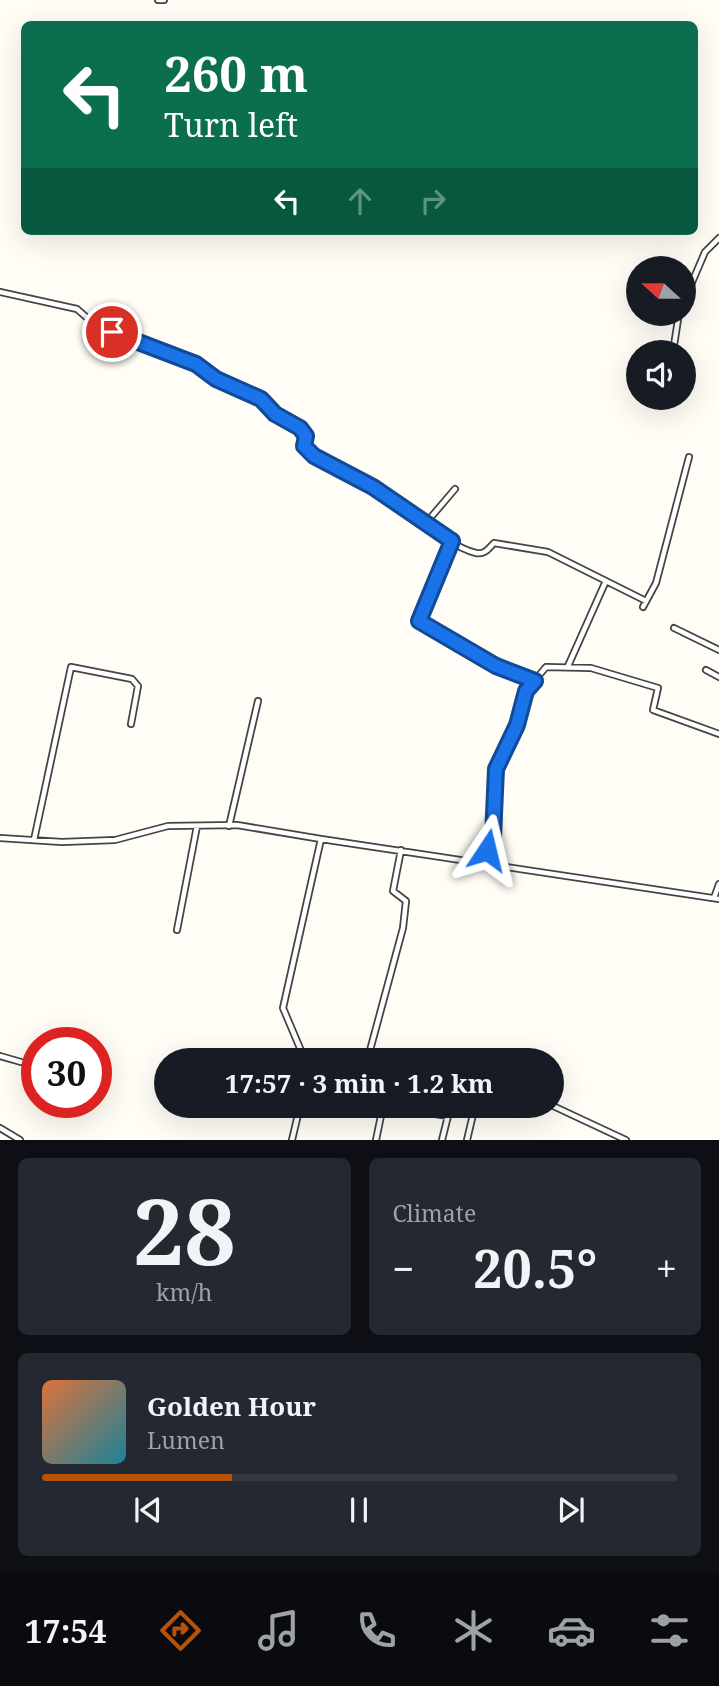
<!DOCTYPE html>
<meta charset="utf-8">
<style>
body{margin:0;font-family:"Noto Serif",serif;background:#242831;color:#f1f3f6;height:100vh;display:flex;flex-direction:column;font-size:26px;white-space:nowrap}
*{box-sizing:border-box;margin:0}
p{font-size:23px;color:#9ea1a6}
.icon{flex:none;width:38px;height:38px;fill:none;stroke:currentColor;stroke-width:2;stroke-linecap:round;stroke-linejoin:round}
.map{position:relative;height:1140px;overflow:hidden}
.panel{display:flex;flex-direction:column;gap:18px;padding:18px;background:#0d0f14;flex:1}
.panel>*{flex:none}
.hud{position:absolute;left:21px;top:21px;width:677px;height:214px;border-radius:10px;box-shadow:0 7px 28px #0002;background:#0b6e4f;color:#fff;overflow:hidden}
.needle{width:46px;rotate:291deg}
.controls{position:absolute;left:626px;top:256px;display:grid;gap:14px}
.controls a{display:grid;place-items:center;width:70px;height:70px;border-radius:50%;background:#171b24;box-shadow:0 7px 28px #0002;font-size:35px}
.speed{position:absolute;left:21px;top:1027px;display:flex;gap:14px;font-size:35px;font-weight:700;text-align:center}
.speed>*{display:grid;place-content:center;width:91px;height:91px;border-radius:50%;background:#171b24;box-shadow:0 7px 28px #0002;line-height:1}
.speed .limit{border:10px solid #d22;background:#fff;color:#111}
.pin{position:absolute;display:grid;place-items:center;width:60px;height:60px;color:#fff;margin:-30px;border:4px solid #fff;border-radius:50%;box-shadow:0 2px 7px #0007}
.me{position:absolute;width:77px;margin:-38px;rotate:10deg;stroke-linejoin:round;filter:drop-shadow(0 0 5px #0008)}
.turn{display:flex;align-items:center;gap:24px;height:147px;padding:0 28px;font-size:32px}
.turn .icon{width:91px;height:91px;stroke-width:2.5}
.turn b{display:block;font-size:49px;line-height:60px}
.lanes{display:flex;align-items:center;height:66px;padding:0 28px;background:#0003;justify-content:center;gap:35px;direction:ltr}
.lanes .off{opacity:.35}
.big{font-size:52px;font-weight:700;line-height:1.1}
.panel .widget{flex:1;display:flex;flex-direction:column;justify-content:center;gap:10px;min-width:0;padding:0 24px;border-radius:10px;background:#242831}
.panel .dial{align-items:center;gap:0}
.dial b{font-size:91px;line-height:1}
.song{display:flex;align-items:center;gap:21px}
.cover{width:84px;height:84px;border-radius:10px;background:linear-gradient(135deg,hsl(20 70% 55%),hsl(190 70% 35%))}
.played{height:7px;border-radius:4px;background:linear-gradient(90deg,#b45309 30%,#363941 30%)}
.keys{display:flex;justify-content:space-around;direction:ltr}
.heat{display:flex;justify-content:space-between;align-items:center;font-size:38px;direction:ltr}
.panel .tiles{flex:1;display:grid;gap:18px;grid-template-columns:1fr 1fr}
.widget:last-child{grid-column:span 2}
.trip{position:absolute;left:154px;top:1048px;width:410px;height:70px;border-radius:35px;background:#171b24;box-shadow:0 7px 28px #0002;font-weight:700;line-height:70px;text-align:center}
.menu{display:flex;height:112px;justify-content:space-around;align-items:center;background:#090b0e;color:#9ea1a6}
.menu .icon{width:49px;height:49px}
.menu .selected{color:#b45309}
.menu b{font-size:32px;color:#f1f3f6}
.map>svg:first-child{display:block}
</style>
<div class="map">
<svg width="719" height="1140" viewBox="0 0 719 1140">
<rect width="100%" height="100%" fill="#fffdf5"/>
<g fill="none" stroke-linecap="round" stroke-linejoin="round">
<defs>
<path id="street" d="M158,0H164
M0,292L77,309L93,323L196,364L216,379L246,390L300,428L306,436L305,446C323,466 351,474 374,488C402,505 447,546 476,553C485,555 489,548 494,543L548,552L646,601
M684,301L705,252L719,238
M673,352L679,313
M426,523L455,489
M452,541L419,621L496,666L535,681
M643,607L656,583L689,457
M674,628L719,650
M568,666L605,583
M706,670L719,677
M229,826L258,701
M0,838L62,842L115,840L168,826L237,825L321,839
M34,840L71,667L132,679L138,686L131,724
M481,863L493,837L496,769L517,725L526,691L546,667L591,668L658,688L653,710L719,734
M714,898L719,884
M177,930L197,826
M0,1056L21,1062
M305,1060L283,1008L321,839L719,899
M397,1060L369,1054L403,928L406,901L393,891L401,850
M551,1105L626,1140
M400,1106L428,1113
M429,1106L428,1113L448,1116L442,1140
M0,1128L20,1140
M292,1140L300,1106
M376,1140L383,1106
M467,1140L475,1106"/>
</defs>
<!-- street casing -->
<use href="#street" stroke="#444" stroke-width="8"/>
<!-- street -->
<use href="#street" stroke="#fff" stroke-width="4.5"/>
</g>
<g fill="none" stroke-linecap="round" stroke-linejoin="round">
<defs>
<path id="route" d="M112,332L196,364L216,379L261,399L275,414L300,428L306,436L304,446L314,456L373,487L452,541L419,621L496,666L535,681L526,691L517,725L496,769L493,837L487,850"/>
</defs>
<!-- route casing -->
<use href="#route" stroke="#114b97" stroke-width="18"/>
<!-- route -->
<use href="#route" stroke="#1a73e8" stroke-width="12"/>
</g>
</svg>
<div class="controls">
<a><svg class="needle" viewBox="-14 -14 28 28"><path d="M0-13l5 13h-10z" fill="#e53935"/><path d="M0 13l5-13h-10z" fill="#9ea1a6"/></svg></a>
<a><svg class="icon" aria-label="sound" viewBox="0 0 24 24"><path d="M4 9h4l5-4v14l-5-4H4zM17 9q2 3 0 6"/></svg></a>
</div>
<div class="speed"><div class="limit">30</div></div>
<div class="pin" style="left:112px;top:332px;background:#d93025"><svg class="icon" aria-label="arrive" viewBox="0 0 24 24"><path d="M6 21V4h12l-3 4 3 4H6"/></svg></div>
<svg class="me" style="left:487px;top:850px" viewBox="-20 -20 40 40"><path d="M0-17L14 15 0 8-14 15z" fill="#1a73e8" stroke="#fff" stroke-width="4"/></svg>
<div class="trip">17:57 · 3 min · 1.2 km</div>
<div class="hud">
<div class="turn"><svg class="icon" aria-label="left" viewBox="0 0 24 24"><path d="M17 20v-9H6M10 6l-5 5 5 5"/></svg><div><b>260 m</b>Turn left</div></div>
<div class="lanes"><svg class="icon" aria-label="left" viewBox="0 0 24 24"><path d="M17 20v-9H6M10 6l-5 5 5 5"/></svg><svg class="icon off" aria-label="ahead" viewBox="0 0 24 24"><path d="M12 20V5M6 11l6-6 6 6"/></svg><svg class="icon off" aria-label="right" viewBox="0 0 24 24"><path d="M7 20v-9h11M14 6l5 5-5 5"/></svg></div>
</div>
</div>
<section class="panel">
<div class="tiles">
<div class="widget dial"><b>28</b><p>km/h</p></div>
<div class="widget"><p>Climate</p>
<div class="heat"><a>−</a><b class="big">20.5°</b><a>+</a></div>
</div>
<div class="widget">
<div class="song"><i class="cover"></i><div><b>Golden Hour</b><p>Lumen</p></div></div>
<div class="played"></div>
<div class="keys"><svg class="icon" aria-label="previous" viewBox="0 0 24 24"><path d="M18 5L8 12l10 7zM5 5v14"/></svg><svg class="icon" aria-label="pause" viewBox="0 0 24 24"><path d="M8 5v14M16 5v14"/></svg><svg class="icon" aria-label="next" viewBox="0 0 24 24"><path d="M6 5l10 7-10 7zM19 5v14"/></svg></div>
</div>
</div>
</section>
<nav class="menu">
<b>17:54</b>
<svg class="icon selected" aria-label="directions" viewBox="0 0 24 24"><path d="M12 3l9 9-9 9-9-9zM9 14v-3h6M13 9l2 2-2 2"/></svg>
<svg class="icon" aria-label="music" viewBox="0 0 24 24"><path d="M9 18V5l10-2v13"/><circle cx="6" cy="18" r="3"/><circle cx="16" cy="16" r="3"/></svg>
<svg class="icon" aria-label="phone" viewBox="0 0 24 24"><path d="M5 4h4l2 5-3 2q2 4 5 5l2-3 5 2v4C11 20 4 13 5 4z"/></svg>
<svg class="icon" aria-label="climate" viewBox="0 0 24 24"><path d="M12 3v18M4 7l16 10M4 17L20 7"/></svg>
<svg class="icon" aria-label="car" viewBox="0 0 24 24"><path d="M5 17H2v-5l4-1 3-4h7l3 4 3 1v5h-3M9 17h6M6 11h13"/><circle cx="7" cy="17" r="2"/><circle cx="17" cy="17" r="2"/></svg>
<svg class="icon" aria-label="filters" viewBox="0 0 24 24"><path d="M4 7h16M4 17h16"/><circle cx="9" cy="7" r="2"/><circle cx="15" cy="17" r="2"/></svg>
</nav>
